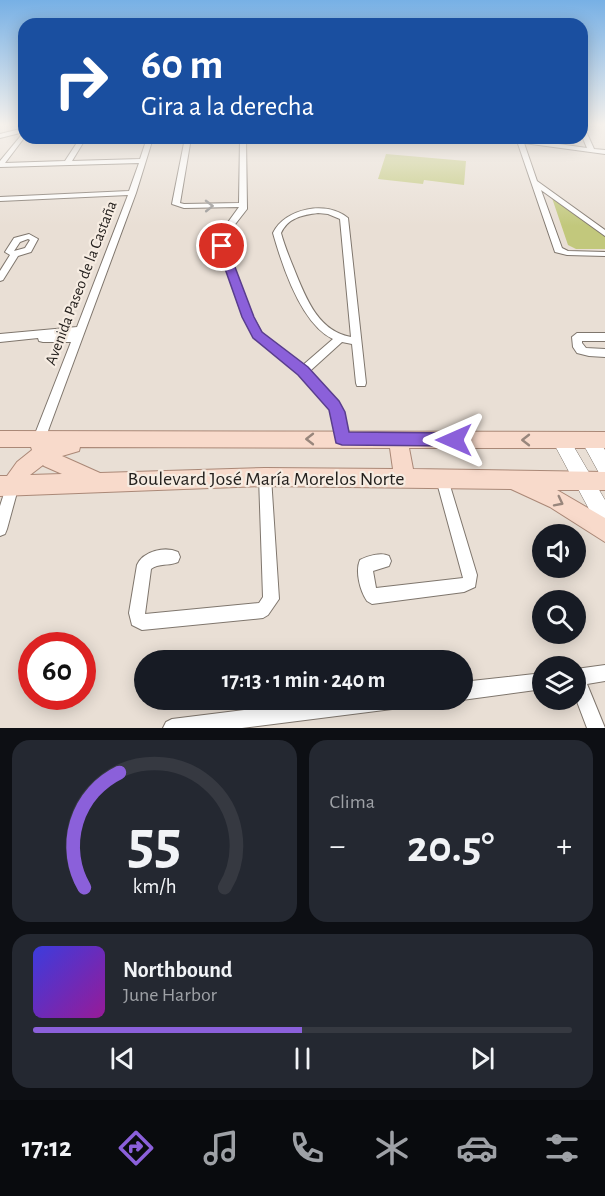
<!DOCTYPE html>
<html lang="es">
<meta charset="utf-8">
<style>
body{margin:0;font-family:"Alegreya Sans",sans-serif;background:#242831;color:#f1f3f6;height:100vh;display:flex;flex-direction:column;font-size:22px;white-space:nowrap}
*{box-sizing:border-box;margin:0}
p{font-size:20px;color:#9ea1a6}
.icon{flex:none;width:33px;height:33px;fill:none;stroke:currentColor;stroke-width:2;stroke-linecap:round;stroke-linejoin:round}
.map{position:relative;height:728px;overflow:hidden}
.drawer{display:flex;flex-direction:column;gap:12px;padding:12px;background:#0d0f14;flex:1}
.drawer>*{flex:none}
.banner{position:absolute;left:18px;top:18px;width:570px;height:126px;border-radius:18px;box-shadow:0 3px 15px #0003;background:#1a4fa0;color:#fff;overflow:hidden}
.tools{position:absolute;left:532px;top:524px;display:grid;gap:12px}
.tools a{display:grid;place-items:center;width:54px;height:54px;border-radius:50%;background:#171b24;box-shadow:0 3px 15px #0003;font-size:30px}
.speed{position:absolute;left:18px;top:632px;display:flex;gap:12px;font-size:30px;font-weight:700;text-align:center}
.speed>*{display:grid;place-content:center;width:78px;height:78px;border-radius:50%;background:#171b24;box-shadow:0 3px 15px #0003;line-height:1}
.speed .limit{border:9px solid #d22;background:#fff;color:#111}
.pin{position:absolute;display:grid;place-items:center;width:51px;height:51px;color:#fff;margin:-26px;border:3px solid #fff;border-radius:50%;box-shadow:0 2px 6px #0007}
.me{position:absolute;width:66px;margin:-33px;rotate:270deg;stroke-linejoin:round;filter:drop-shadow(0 0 4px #0008)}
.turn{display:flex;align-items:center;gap:21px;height:126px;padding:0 24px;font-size:27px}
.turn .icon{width:78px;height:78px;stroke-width:2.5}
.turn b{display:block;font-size:42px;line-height:51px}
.big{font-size:45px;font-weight:600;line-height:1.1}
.drawer .widget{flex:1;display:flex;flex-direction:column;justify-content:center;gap:9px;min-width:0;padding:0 21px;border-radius:18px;background:#242831}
.drawer .dial{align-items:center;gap:0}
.dial svg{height:156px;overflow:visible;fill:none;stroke:#363941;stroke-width:7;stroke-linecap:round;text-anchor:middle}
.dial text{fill:#f1f3f6;stroke:none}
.song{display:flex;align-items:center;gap:18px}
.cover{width:72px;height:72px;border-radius:9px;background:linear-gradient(135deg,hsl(240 70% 55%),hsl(300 70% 35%))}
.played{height:6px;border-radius:3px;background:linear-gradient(90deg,#8b60da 50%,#363941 50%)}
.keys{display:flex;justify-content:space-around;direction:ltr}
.heat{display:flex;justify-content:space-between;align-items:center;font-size:33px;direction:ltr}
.drawer .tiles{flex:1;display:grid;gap:12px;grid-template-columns:1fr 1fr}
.widget:last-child{grid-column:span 2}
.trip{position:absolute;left:134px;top:650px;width:339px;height:60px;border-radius:30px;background:#171b24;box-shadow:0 3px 15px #0003;font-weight:600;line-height:60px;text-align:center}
.menu{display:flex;height:96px;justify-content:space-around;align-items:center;background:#090b0e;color:#9ea1a6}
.menu .icon{width:42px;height:42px}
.menu .selected{color:#8b60da}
.menu b{font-size:27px;color:#f1f3f6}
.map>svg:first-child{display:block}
</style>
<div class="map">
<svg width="605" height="728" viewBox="0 0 605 728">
<rect width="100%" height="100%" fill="#e9dfd5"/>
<!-- green -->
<path fill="#c2c87c" d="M386,154L466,161L464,185L424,180L423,184L378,179Z
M552,198L605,236V249H576L568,245Z"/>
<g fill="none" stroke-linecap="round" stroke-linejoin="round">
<defs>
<path id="minor" d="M582,127L585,129L594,149L605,150V154L524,143L537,181L605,230V236L541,190L562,248L568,251L605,252V256L567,255L555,252L516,138L587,148L582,136Z
M24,128V132L0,138V134Z
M24,132V138L5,163L65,161L80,138H86L72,161L140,159L147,138H153L136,193L45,439L43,443L39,444L35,443L33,439L71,342H43L39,341L38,338L0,342V334L77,327L128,195L0,201V197L129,191L139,163L0,167V161Z
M185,138H191L180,203L184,204L239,203L240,138H246L247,209L226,236V246L253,317L262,333L303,365L333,339C301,324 282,265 273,233C285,208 327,200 348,218L366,383L365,386H357L356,383L352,344L342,342L310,371L342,409L348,439L346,443L342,444L338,443L332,413L330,409L299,374L254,337L243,317L218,246V236L239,207L184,208L172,204ZM318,213L328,214L340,219L351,337C316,331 304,293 292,264C288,254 284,244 281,233C288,218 302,215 318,213Z
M29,234L38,239L31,252L18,256L3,280L0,281V271L10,255L5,252L14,238ZM28,239L30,240L25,248L14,251L20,242Z
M577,333H605V341H582V343L586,348L605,349V357L589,356L577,353L573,347L572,337Z
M265,471L270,473L271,477L279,599L268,615L263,618L142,630L132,625L129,613L137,565C143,551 165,546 178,552L180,557L178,562C170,566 158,563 151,569L145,614L259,603L263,597L259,477L260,473Z
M442,473L447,475L448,479L477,575L475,587L464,592L372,604L367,601C360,591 355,571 360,560C368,556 381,552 389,556L391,561L389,566L373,571L376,588L463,578L436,479L437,475Z
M13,479L18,481L19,485L7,529L5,534L0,536V506L8,481Z
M605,665V681L587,684L605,728H587L576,699V669Z
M543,673V689L462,700L461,699H462V682Z
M331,699H409L406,705L400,708L242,728H163L166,722L172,719Z"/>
<path id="secondary" d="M561,433L567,435L605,500V529L598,526L552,440L555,435Z
M590,433L596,435L605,450V475L599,473L581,440L584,435Z"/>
<path id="primary" d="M0,431L605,432V448H409L413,469L605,472V490H557L605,518V542L550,507L511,489L265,486L0,496V476H7L17,462L32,450L31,447H0ZM80,447L390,448L393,469L265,468L100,473L62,456L79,451ZM43,465L44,466L62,474L30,475Z"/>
</defs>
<!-- minor casing -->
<use href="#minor" stroke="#7f766d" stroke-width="2"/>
<!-- secondary casing -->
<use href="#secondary" stroke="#7f766d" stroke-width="1"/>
<!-- primary casing -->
<use href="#primary" stroke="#a87" stroke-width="2"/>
<!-- minor -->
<use href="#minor" fill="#fff" fill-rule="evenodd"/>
<!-- secondary -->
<use href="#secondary" fill="#fff" fill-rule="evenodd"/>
<!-- primary -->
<use href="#primary" fill="#f8dacb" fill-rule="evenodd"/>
</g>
<!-- one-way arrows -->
<defs><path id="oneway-chevron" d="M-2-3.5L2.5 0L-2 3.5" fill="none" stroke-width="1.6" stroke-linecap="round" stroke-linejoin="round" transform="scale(1.5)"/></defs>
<use stroke="#9c9a99" href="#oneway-chevron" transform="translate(209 206) rotate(-1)"/>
<g stroke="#98867c">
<use href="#oneway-chevron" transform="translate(310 439) rotate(-180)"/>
<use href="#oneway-chevron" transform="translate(526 440) rotate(-180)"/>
<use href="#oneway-chevron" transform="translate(559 502) rotate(27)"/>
</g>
<!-- sky -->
<linearGradient id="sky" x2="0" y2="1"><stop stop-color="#77b0e5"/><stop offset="0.55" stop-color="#f5f1ec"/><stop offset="1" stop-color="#f5f1ec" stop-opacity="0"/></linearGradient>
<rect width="605" height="226" fill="url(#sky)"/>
<!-- route -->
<path fill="#8b60da" stroke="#5a3e8e" stroke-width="1.5" d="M222,243L227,246L254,317L262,332L308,367L339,401L345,412L349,432L454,433L460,435L462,440L460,444L454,446L342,445L336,443L329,410L298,375L253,338L242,317L217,246Z"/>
<g text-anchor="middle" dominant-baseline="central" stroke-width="4.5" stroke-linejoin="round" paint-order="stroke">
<!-- street labels -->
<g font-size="16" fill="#231f1c" stroke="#f6ece2">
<text transform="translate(81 283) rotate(-69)">Avenida Paseo de la Castaña</text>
</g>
<!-- near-street labels -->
<g font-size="20" fill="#231f1c" stroke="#f6ece2">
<text x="266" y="479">Boulevard José María Morelos Norte</text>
</g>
</g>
</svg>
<div class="tools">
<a><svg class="icon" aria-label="sound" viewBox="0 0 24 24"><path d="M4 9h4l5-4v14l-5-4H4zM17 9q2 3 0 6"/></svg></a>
<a><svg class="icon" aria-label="search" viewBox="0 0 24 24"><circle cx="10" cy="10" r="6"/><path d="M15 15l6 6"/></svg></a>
<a><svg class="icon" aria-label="layers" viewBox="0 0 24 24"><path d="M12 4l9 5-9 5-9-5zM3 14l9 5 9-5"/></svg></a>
</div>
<div class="speed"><div class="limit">60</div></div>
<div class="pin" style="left:222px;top:246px;background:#d93025"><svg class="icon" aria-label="arrive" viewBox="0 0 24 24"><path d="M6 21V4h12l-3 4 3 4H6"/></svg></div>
<svg class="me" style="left:454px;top:440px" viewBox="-20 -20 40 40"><path d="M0-17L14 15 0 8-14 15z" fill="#8b60da" stroke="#fff" stroke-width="4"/></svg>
<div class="trip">17:13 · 1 min · 240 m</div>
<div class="banner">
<div class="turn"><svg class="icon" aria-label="right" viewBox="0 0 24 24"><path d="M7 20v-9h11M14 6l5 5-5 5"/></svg><div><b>60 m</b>Gira a la derecha</div></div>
</div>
</div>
<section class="drawer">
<div class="tiles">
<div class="widget dial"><svg viewBox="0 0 100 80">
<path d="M14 69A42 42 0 1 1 86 69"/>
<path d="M14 69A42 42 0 0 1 32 10" stroke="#8b60da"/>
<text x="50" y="56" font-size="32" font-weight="700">55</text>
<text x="50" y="72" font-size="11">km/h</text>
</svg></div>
<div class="widget"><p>Clima</p>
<div class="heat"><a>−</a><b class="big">20.5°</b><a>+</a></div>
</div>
<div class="widget">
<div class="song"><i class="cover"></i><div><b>Northbound</b><p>June Harbor</p></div></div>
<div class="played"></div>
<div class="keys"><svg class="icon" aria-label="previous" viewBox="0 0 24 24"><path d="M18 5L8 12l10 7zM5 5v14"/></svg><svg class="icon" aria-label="pause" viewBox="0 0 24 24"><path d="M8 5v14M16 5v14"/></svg><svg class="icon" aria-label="next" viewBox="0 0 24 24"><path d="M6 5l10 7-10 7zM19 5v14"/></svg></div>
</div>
</div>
</section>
<nav class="menu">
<b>17:12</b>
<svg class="icon selected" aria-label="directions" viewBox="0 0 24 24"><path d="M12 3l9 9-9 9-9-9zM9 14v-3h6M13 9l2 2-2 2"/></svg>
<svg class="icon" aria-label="music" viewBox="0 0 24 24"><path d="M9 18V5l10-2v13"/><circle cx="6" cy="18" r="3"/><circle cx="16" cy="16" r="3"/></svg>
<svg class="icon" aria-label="phone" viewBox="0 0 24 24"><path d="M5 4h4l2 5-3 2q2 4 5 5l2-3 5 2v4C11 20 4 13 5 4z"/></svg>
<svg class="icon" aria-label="climate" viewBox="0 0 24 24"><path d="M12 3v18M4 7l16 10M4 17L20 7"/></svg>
<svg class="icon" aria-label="car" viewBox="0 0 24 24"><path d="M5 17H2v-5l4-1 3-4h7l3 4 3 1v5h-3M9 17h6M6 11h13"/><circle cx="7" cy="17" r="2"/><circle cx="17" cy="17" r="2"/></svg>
<svg class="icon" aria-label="filters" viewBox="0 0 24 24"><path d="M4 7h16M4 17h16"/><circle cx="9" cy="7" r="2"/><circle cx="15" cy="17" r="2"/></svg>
</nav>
